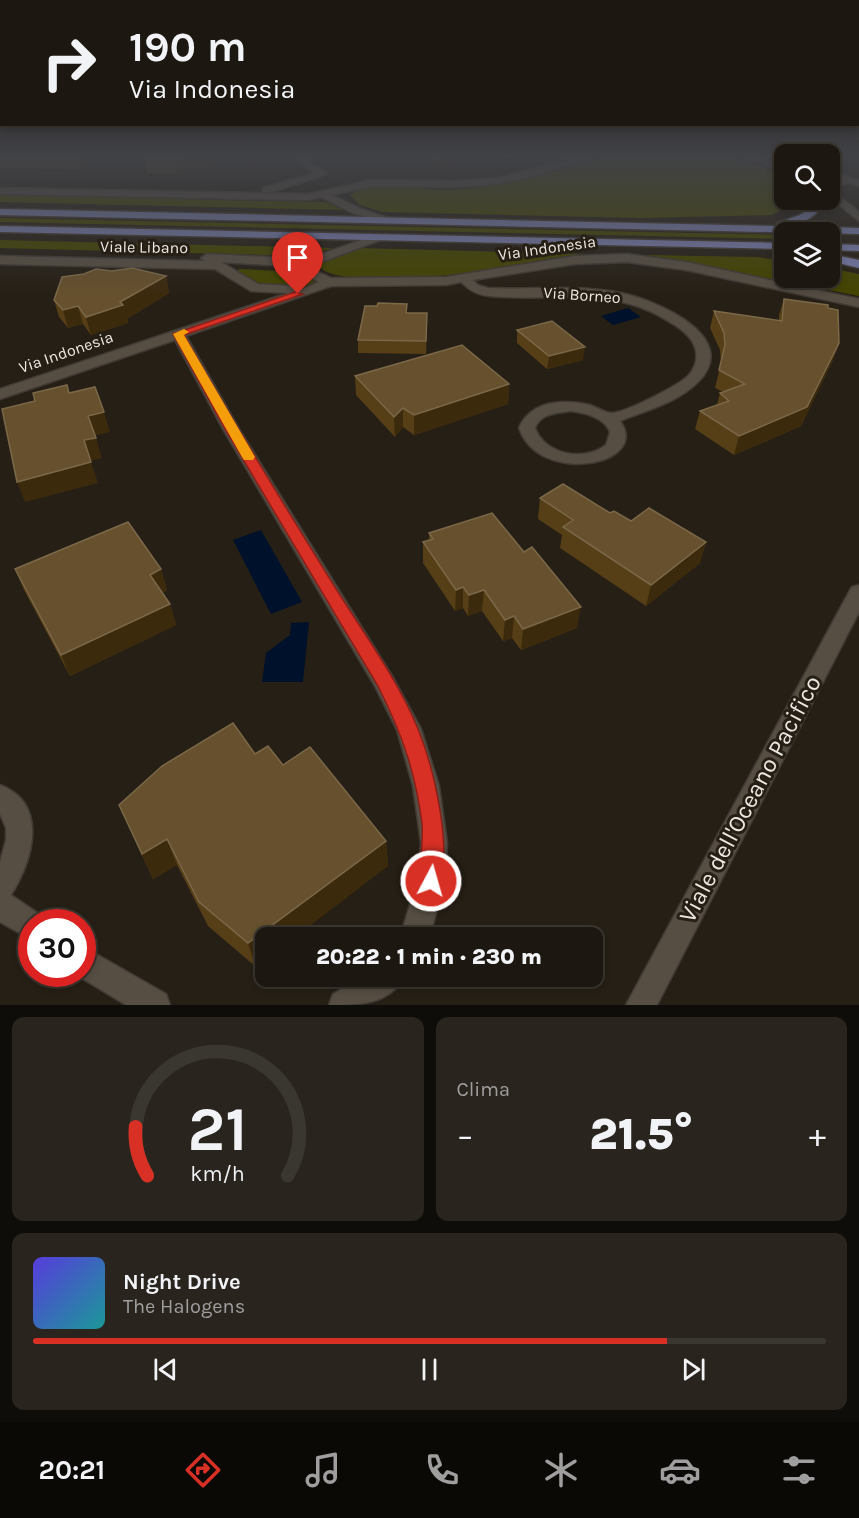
<!DOCTYPE html>
<html lang="it">
<meta charset="utf-8">
<style>
body{margin:0;font-family:Karla,sans-serif;background:#29241e;color:#f1f3f6;height:100vh;display:flex;flex-direction:column;font-size:22px;white-space:nowrap}
*{box-sizing:border-box;margin:0}
p{font-size:20px;color:#a09f9f}
.icon{flex:none;width:33px;height:33px;fill:none;stroke:currentColor;stroke-width:2;stroke-linecap:round;stroke-linejoin:round}
.map{position:relative;height:1005px;overflow:hidden}
.details{display:flex;flex-direction:column;gap:12px;padding:12px;background:#0f0d09;flex:1}
.details>*{flex:none}
.hud{position:absolute;left:0px;top:0px;width:860px;height:126px;box-shadow:0 3px 9px #0003,0 0 0 2px #3a3630;background:#1c1710;color:#f1f3f6;overflow:hidden}
.controls{position:absolute;left:774px;top:144px;display:grid;gap:12px}
.controls a{display:grid;place-items:center;width:66px;height:66px;border-radius:12px;background:#1c1710;box-shadow:0 3px 9px #0003,0 0 0 2px #3a3630;font-size:30px}
.speed{position:absolute;left:18px;top:909px;display:flex;gap:12px;font-size:30px;font-weight:700;text-align:center}
.speed>*{display:grid;place-content:center;width:78px;height:78px;border-radius:50%;background:#1c1710;box-shadow:0 3px 9px #0003,0 0 0 2px #3a3630;line-height:1}
.speed .limit{border:9px solid #d22;background:#fff;color:#111}
.pin{position:absolute;display:grid;place-items:center;width:51px;height:51px;color:#fff;margin:-62px -26px;border-radius:50% 50% 50% 0;rotate:-45deg;box-shadow:0 0 6px #0007}
.pin .icon{rotate:45deg}
.me{position:absolute;width:66px;margin:-33px;rotate:6deg;stroke-linejoin:round;filter:drop-shadow(0 0 4px #0008)}
.turn{display:flex;align-items:center;gap:21px;height:126px;padding:0 30px;font-size:27px}
.turn .icon{width:78px;height:78px;stroke-width:2.5}
.turn b{display:block;font-size:42px;line-height:51px}
.big{font-size:45px;font-weight:800;line-height:1.1}
.details .widget{flex:1;display:flex;flex-direction:column;justify-content:center;gap:9px;min-width:0;padding:0 21px;border-radius:12px;background:#29241e}
.details .dial{align-items:center;gap:0}
.dial svg{height:156px;overflow:visible;fill:none;stroke:#3a3630;stroke-width:7;stroke-linecap:round;text-anchor:middle}
.dial text{fill:#f1f3f6;stroke:none}
.song{display:flex;align-items:center;gap:18px}
.cover{width:72px;height:72px;border-radius:9px;background:linear-gradient(135deg,hsl(250 70% 55%),hsl(180 70% 35%))}
.played{height:6px;border-radius:3px;background:linear-gradient(90deg,#d93025 80%,#3a3630 80%)}
.keys{display:flex;justify-content:space-around;direction:ltr}
.heat{display:flex;justify-content:space-between;align-items:center;font-size:33px;direction:ltr}
.details .tiles{flex:1;display:grid;gap:12px;grid-template-columns:1fr 1fr}
.widget:last-child{grid-column:span 2}
.trip{position:absolute;left:255px;top:927px;width:348px;height:60px;border-radius:12px;background:#1c1710;box-shadow:0 3px 9px #0003,0 0 0 2px #3a3630;font-weight:800;line-height:60px;text-align:center}
.tabs{display:flex;height:96px;justify-content:space-around;align-items:center;background:#0b0906;color:#a09f9f}
.tabs .icon{width:42px;height:42px}
.tabs .active{color:#d93025}
.tabs b{font-size:27px;color:#f1f3f6}
.map>svg:first-child{display:block}
</style>
<div class="map">
<svg width="859" height="1005" viewBox="0 0 859 1005">
<rect width="100%" height="100%" fill="#261f15"/>
<!-- green -->
<path fill="#444500" d="M606,156C663,156 734,145 784,178V200H793L791,205L772,215L639,218L382,212L360,205L350,195C373,178 412,189 440,190C497,190 551,173 606,156Z
M0,195L316,202H326L344,210L0,202Z
M0,218L784,235V239L0,222Z
M0,240L333,248L313,254L268,255L0,248Z
M359,248L588,254C554,256 521,265 488,270C459,275 336,288 320,267V264L327,259Z
M646,255L757,257L784,261V278H830V268L859,274V296Z
M239,269L298,272L317,283C295,290 254,288 237,271Z"/>
<!-- water -->
<path fill="#00112c" d="M628,308L641,317L613,325L601,316Z
M261,530L302,602L271,614L233,540Z
M309,622L303,682H262L266,653L290,635L291,623Z"/>
<g fill="none" stroke-linecap="round" stroke-linejoin="round">
<defs>
<path id="street" d="M291,156H301L328,174L271,192H263V188L315,173Z
M582,156H596L536,175L497,184L454,187L372,186L332,195L361,209L391,219L392,221L387,224L353,213L321,197L309,200L0,194V188L309,194L372,180L454,181L497,178Z
M838,173L845,177L848,183L830,189V183L838,181L833,176Z
M379,234L383,235V239L313,265L314,270L331,278L446,277L575,256L627,254L686,262L859,299V307L686,270L627,262L575,264L473,280L478,285L488,288C532,290 578,284 621,293C656,300 743,337 698,382C677,403 647,410 620,421C652,465 539,487 519,428C531,400 564,399 590,405C596,407 606,413 611,413C623,414 680,385 689,375C697,365 699,353 692,341C686,332 677,326 668,321C612,285 550,302 489,296C477,295 469,290 461,282L446,285L331,286L186,336L239,429L392,676L421,729L439,786L447,843L445,881L429,938H400L417,881L421,843L413,786L397,730L376,688L223,429L175,340L0,399V389L288,293L251,291L215,269L0,264V256L205,261L201,258L207,254L307,259ZM221,262L301,267L305,275L319,282L300,290L294,286L258,284ZM571,411C585,413 604,417 610,432L606,445C584,462 545,455 535,428C541,413 557,413 571,411Z
M0,785C50,804 32,862 11,895L42,916L45,922H32V940L0,922V862L6,840V828L0,814Z
M82,946L166,994L170,1005H126L75,974H82Z
M364,976H404C390,1005 359,1005 329,1005L333,994Z"/>
<path id="secondary" d="M741,156H754L784,165V171Z
M830,171L859,180V186L830,177Z
M830,189L859,212V221L830,197Z
M859,585V612L657,1005H626L849,592L852,587Z"/>
<path id="primary" d="M815,200H825C818,216 806,222 790,226L859,228V234L0,215V209L776,226L777,223L800,215L810,208Z
M0,226L784,243V249L0,232Z
M830,244L859,245V251L830,250Z
M830,254L859,260V268L830,261Z"/>
</defs>
<!-- street casing -->
<use href="#street" stroke="#403a34" stroke-width="3"/>
<!-- secondary casing -->
<use href="#secondary" stroke="#403a34" stroke-width="3"/>
<!-- primary casing -->
<use href="#primary" stroke="#403a34" stroke-width="3"/>
<!-- street -->
<use href="#street" fill="#564e43" fill-rule="evenodd"/>
<!-- secondary -->
<use href="#secondary" fill="#564e43" fill-rule="evenodd"/>
<!-- primary -->
<use href="#primary" fill="#787caa" fill-rule="evenodd"/>
</g>
<!-- wall -->
<path fill="#563e17" d="M0,156H93L80,169L0,168Z
M146,156H212L214,166L177,173H147L144,158Z
M421,156H472L440,164Z
M112,271L166,276L169,293L127,319L128,323L91,335L83,324L68,328L59,317L54,300Z
M784,299L828,308L839,343L833,360L801,426L734,455L695,429L700,411L717,405L720,393L723,392L715,388L721,363L720,350L710,328L714,311L779,321V315Z
M408,313L427,326L426,354L358,353V340Z
M517,330L583,360L547,369L517,343Z
M355,376L509,384L508,404L414,435L403,427L395,437L356,395Z
M540,498L610,513L631,521L706,542L700,563L646,606L560,548L562,535L538,519Z
M429,533L577,628L521,650L512,638L503,641L482,611L468,616L463,608L455,611L423,563V542L429,540Z
M15,569H161L167,590L162,593L170,604L176,625L70,676L24,590Z
M255,754L283,765L386,841L388,866L266,938V959L256,967L208,926L177,865L153,879L119,805Z"/>
<!-- shaded-wall -->
<path fill="#3c2a0d" d="M78,156H93L80,169L76,157Z
M192,156H212L214,166L177,173L175,159Z
M440,156H472L440,164Z
M166,276L169,293L127,319L128,323L91,335L86,317L120,302Z
M78,306L83,324L68,328L63,310Z
M427,313V326L426,354V341Z
M839,343L833,360L801,426L734,455L739,436Z
M585,347L583,360L547,369L549,356Z
M509,384L508,404L414,435V415Z
M403,408V427L395,437L394,417Z
M104,412L110,432L94,436L88,416Z
M96,438L102,458L90,461L84,440Z
M91,462L98,483L25,502L17,482Z
M706,542L700,563L646,606L651,585Z
M161,569L167,590L156,596L150,575Z
M463,587V608L455,611L456,590Z
M484,590L482,611L468,616L469,595Z
M170,604L176,625L70,676L61,655Z
M581,607L577,628L521,650L523,629Z
M514,616L512,638L503,641L505,620Z
M167,839L177,865L153,879L142,854Z
M386,841L388,866L294,938H266V959L256,967L248,943Z"/>
<!-- building -->
<path fill="#66502d" stroke="#7b6849" stroke-width="1.5" d="M0,156H78L76,157Z
M146,156H192L175,159L144,158Z
M132,268L166,276L120,302L123,305L86,317L78,306L63,310L54,300L62,277L84,274L96,269L112,271Z
M784,299L828,305V308L838,310L839,343L807,407L739,436L700,411L729,401L720,393L745,384L719,370L725,345L724,333L714,311L782,321Z
M378,303L407,304L406,313H427L426,341L358,340L365,306H377Z
M552,321L585,347L549,356L517,330Z
M462,345L509,384L414,415L403,408L394,417L355,376Z
M67,385L69,393L95,387L104,412L88,416L96,438L84,440L91,462L17,482L2,409L35,401L33,393Z
M563,484L610,513L614,511L631,521L649,508L706,542L651,585L563,527L573,520L540,498Z
M492,513L524,552L532,547L581,607L523,629L514,616L505,620L484,590L469,595L463,587L456,590L423,542L433,539L429,533Z
M128,522L161,569L150,575L170,604L61,655L15,569Z
M233,723L255,754L268,746L283,765L310,747L386,841L248,943L199,902L167,839L142,854L119,805L162,766Z"/>
<!-- sky -->
<linearGradient id="sky" x2="0" y2="1"><stop stop-color="#15110c"/><stop offset="0.53" stop-color="#414246"/><stop offset="1" stop-color="#414246" stop-opacity="0"/></linearGradient>
<rect width="859" height="296" fill="url(#sky)"/>
<!-- route -->
<path fill="#d93025" stroke="#8d1f18" stroke-width="1.5" d="M295,292L303,294L184,335C232,420 282,502 333,584C362,631 397,678 418,729C433,766 454,850 438,888L431,891L423,888C417,873 424,842 422,823C415,770 402,734 378,686L225,429L173,334Z"/>
<!-- slow -->
<path fill="#f59e0b" d="M184,329L189,332L184,335L255,457L253,460H244L242,457L173,334Z"/>
<g text-anchor="middle" dominant-baseline="central" stroke-width="6" stroke-linejoin="round" paint-order="stroke">
<!-- far-street labels -->
<g font-size="16" fill="#ece7e0" stroke="#261f15">
<text transform="translate(144 247) rotate(1)">Viale Libano</text>
<text transform="translate(547 248) rotate(-8)">Via Indonesia</text>
<text transform="translate(582 295) rotate(4)">Via Borneo</text>
<text transform="translate(66 352) rotate(-19)">Via Indonesia</text>
</g>
<!-- near-street labels -->
<g font-size="24" fill="#ece7e0" stroke="#261f15">
<text transform="translate(750 799) rotate(-62)">Viale dell'Oceano Pacifico</text>
</g>
</g>
</svg>
<div class="controls">
<a><svg class="icon" aria-label="search" viewBox="0 0 24 24"><circle cx="10" cy="10" r="6"/><path d="M15 15l6 6"/></svg></a>
<a><svg class="icon" aria-label="layers" viewBox="0 0 24 24"><path d="M12 4l9 5-9 5-9-5zM3 14l9 5 9-5"/></svg></a>
</div>
<div class="speed"><div class="limit">30</div></div>
<div class="pin" style="left:298px;top:294px;background:#d93025"><svg class="icon" aria-label="arrive" viewBox="0 0 24 24"><path d="M6 21V4h12l-3 4 3 4H6"/></svg></div>
<svg class="me" style="left:431px;top:881px" viewBox="-20 -20 40 40"><circle r="17" fill="#d93025" stroke="#fff" stroke-width="3"/><path d="M0-11L8 9 0 5-8 9z" fill="#fff"/></svg>
<div class="trip">20:22 · 1 min · 230 m</div>
<div class="hud">
<div class="turn"><svg class="icon" aria-label="right" viewBox="0 0 24 24"><path d="M7 20v-9h11M14 6l5 5-5 5"/></svg><div><b>190 m</b>Via Indonesia</div></div>
</div>
</div>
<section class="details">
<div class="tiles">
<div class="widget dial"><svg viewBox="0 0 100 80">
<path d="M14 69A42 42 0 1 1 86 69"/>
<path d="M14 69A42 42 0 0 1 8 44" stroke="#d93025"/>
<text x="50" y="56" font-size="32" font-weight="700">21</text>
<text x="50" y="72" font-size="11">km/h</text>
</svg></div>
<div class="widget"><p>Clima</p>
<div class="heat"><a>−</a><b class="big">21.5°</b><a>+</a></div>
</div>
<div class="widget">
<div class="song"><i class="cover"></i><div><b>Night Drive</b><p>The Halogens</p></div></div>
<div class="played"></div>
<div class="keys"><svg class="icon" aria-label="previous" viewBox="0 0 24 24"><path d="M18 5L8 12l10 7zM5 5v14"/></svg><svg class="icon" aria-label="pause" viewBox="0 0 24 24"><path d="M8 5v14M16 5v14"/></svg><svg class="icon" aria-label="next" viewBox="0 0 24 24"><path d="M6 5l10 7-10 7zM19 5v14"/></svg></div>
</div>
</div>
</section>
<nav class="tabs">
<b>20:21</b>
<svg class="icon active" aria-label="directions" viewBox="0 0 24 24"><path d="M12 3l9 9-9 9-9-9zM9 14v-3h6M13 9l2 2-2 2"/></svg>
<svg class="icon" aria-label="music" viewBox="0 0 24 24"><path d="M9 18V5l10-2v13"/><circle cx="6" cy="18" r="3"/><circle cx="16" cy="16" r="3"/></svg>
<svg class="icon" aria-label="phone" viewBox="0 0 24 24"><path d="M5 4h4l2 5-3 2q2 4 5 5l2-3 5 2v4C11 20 4 13 5 4z"/></svg>
<svg class="icon" aria-label="climate" viewBox="0 0 24 24"><path d="M12 3v18M4 7l16 10M4 17L20 7"/></svg>
<svg class="icon" aria-label="car" viewBox="0 0 24 24"><path d="M5 17H2v-5l4-1 3-4h7l3 4 3 1v5h-3M9 17h6M6 11h13"/><circle cx="7" cy="17" r="2"/><circle cx="17" cy="17" r="2"/></svg>
<svg class="icon" aria-label="filters" viewBox="0 0 24 24"><path d="M4 7h16M4 17h16"/><circle cx="9" cy="7" r="2"/><circle cx="15" cy="17" r="2"/></svg>
</nav>
